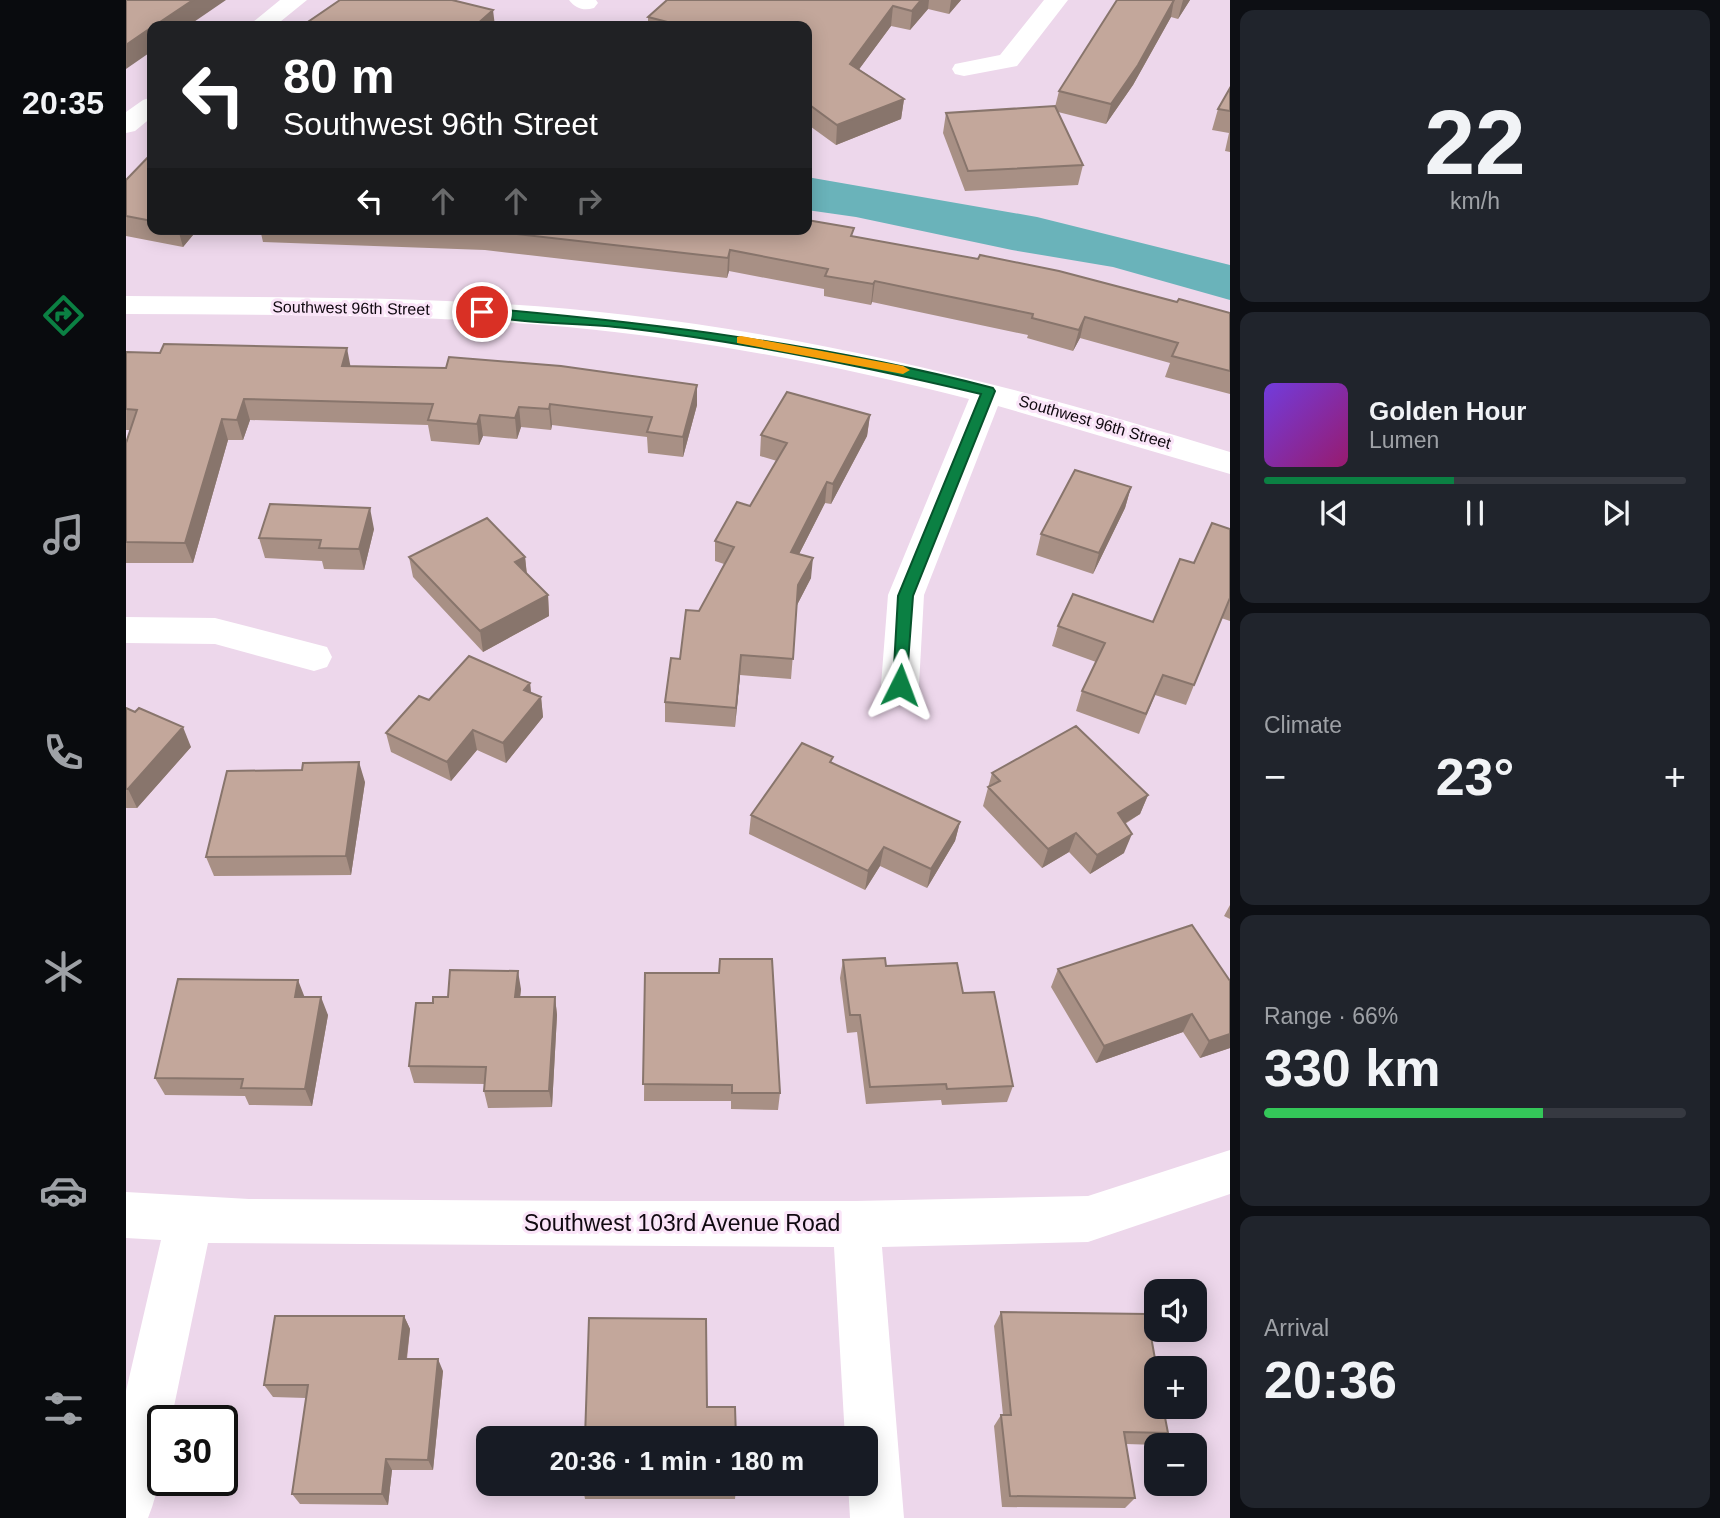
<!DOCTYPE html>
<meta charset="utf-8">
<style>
body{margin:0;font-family:Helvetica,sans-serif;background:#20242c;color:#f1f3f6;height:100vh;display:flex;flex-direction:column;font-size:26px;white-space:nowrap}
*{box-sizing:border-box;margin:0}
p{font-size:23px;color:#9ea1a6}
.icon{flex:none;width:38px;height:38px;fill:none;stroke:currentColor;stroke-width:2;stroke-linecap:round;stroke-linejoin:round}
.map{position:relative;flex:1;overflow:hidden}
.sheet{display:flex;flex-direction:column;gap:10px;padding:10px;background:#0d0f14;width:490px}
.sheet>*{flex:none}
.hud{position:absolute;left:21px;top:21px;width:665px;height:214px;border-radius:14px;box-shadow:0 4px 18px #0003;background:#202124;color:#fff;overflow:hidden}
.fabs{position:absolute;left:1018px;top:1279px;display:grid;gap:14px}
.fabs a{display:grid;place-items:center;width:63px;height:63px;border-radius:14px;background:#171b24;box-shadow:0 4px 18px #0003;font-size:35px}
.speed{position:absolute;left:21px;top:1405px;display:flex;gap:14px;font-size:35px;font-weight:700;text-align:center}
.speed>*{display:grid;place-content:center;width:91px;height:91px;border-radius:50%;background:#171b24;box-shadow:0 4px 18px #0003;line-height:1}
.speed .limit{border:4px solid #111;border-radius:10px;background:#fff;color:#111}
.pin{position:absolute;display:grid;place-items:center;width:60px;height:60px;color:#fff;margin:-30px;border:4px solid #fff;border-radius:50%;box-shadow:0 2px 7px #0007}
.me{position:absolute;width:77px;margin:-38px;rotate:3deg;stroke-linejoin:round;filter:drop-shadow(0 0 5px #0008)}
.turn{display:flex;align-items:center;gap:24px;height:147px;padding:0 21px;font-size:32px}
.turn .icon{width:91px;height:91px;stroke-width:2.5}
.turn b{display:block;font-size:49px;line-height:60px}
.lanes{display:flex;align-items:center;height:66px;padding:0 21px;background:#0003;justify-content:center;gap:35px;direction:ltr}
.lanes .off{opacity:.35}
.big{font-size:52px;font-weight:700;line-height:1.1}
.sheet .tile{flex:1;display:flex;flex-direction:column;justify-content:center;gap:10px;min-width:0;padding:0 24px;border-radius:14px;background:#20242c}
.sheet .dial{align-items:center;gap:0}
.dial b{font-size:91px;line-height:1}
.song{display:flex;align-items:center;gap:21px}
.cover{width:84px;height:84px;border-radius:10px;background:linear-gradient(135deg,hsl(260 70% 55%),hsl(320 70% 35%))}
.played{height:7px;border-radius:4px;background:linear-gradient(90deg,#0b8043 45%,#363941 45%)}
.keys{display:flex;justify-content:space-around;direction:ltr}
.heat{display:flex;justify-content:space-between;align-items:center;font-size:38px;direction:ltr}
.charge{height:10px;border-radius:5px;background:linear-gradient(90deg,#34c759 66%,#363941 0)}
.trip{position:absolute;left:350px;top:1426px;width:402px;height:70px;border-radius:14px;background:#171b24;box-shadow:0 4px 18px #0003;font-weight:700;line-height:70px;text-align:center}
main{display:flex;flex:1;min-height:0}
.tab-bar{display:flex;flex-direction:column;width:126px;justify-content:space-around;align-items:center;background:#090b0e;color:#9ea1a6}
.tab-bar .icon{width:49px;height:49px}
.tab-bar .current{color:#0b8043}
.tab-bar b{font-size:32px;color:#f1f3f6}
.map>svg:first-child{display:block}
</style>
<main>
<nav class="tab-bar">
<b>20:35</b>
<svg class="icon current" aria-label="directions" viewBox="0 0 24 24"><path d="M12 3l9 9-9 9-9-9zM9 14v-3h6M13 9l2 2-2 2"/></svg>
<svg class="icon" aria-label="music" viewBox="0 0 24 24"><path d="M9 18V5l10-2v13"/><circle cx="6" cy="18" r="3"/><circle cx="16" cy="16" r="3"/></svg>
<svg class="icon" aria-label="phone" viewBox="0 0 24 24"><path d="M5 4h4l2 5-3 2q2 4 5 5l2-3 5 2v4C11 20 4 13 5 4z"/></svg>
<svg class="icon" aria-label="climate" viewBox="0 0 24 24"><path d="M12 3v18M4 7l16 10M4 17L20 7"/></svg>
<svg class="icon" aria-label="car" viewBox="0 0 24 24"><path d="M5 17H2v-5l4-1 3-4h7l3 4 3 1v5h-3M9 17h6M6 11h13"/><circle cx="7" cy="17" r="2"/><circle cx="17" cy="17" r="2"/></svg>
<svg class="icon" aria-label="filters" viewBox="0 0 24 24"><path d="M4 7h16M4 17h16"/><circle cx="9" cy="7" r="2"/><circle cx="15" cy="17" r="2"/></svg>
</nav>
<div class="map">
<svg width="1104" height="1518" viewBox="0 0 1104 1518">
<rect width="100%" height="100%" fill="#edd7eb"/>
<!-- water -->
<path fill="#6ab3ba" d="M681,177L911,217L1104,265V300L987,267L886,250L730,217L681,210Z"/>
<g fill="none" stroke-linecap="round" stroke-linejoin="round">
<!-- minor -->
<path fill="#fff" fill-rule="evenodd" d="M154,0H181L149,26H122Z
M443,0H470L472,3L468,8C458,11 450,9 443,0Z
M918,0H942L891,66L838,76L829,74L826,69L829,64L874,55Z
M26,97V117L9,131L0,133V112L17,100Z
M0,296C167,298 335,295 501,315C708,339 906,391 1104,452V474L872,406L798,595L793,685L787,695L774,699L761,695L755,685L762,595L843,399C711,365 577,340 441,327C294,314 147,315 0,314Z
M0,617L89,618L201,647L206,657L201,667L188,671L89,644L0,643Z
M1104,1150V1194L962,1242L756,1247L778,1518H724L722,1484H740V1438H719L708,1247L82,1243L45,1421H37C37,1454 35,1487 22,1518H0V1391L35,1240L0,1238V1192L123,1199L482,1201H730L962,1196Z"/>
</g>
<!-- wall -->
<path fill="#a89085" d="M541,0H835L823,14L802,9L784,30L765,26L733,69L778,99L775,119L710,145L681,124V26H522V17Z
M991,0H1064L1052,19L1045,17L1007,85L980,124L932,112L957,165L952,185L839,191L817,133L820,113L929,107L933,91Z
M1104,88V152L1099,151L1103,133L1086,130L1092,109Z
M26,153V229H72L57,247L0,236V180Z
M134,229H681L727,237L1104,313V394L1039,377L1044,363L954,338L947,351L901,338L902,335L746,302L745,305L698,296V289L603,271L601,278L359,250L137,242Z
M0,352L225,366L571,405L557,457L522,453L521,437L426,425L425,430L395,427L391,439L357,436L353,445L305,441L302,425L124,420L117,440H102L67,563H0V443L4,430H0Z
M744,415L741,436L705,504L699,503L673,554L685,578L671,605L665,679L614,675L609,727L539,722V702L554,659L573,611L598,564L589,561V541L624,506L651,461L634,456L635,435Z
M1005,487L999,508L967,574L910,555L915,534Z
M248,529L238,570L198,569L196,561L139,558L133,538Z
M1104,529V621L1095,618L1060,705L1029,695L1013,734L950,711L956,691L970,662L926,646L932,626L1027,622L1068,563Z
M283,557H399L401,574L422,595L423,616L357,652L287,577Z
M404,683L405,693L415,697L417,717L380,763L351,750L325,781L265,752L260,733L303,700Z
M0,708L65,747L11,808H0Z
M706,763L834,822L829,841L801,888L754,866L739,890L623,834L625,815Z
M866,773L1022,795L1014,814L999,824L998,853L964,874L943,852L916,868L857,806Z
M239,782L225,875L88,876L80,857Z
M1104,905V919L1098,916Z
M1066,925L1104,1048L1074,1058L1057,1032L970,1063L925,987L932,969Z
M717,960L760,966L837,993L887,1086L881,1102L816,1105L815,1100L740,1104L731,1032L721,1033L714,978Z
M519,973L654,1093L652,1110L605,1109V1101H518Z
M395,989L394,997H429L431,1015L426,1107L362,1108L358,1091L359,1084L288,1083L283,1066L307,1003L322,997Z
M179,997L202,1015L186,1106L123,1105L119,1096L39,1095L29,1078Z
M875,1312L1042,1433L1032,1445L1000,1444L1009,1498L999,1508L876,1507L868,1426L875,1415H877L868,1326Z
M278,1316L284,1329L281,1359L317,1371L307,1470H266L262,1505L174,1504L166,1494L180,1398L147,1397L138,1385Z
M457,1488L610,1489L609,1499H459Z"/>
<!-- shaded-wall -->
<path fill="#88756c" d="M67,0H100L62,26H28Z
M795,0H803L802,9L784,30L786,11Z
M825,0H835L823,14Z
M1048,0L1045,17L1007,85L980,124L985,104Z
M1057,0H1064L1052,19Z
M767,6L765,26L723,83L724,64Z
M367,10L369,26H349Z
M26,27V51L0,69V45Z
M778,99L775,119L710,145L711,125Z
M52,229H72L57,247Z
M604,250L603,271L601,278L602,258Z
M749,281L746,302L745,305L747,284Z
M959,317L954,338L947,351L953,330Z
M221,348L225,369L216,366Z
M571,385V405L557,457V437Z
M118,399L124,420L117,440L111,420Z
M424,404L426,425L425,430L423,409Z
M393,407L395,427L391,439L389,418Z
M354,415L357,436L353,445L351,424Z
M744,415L741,436L705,504L707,484Z
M96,419L102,440L67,563L59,543Z
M701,482L699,503L664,572L665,552Z
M1005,487L999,508L967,574L973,553Z
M244,508L248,529L238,570L233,549Z
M399,557L401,577L389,562Z
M687,558L685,578L671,605L672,585Z
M422,595L423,616L357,652L354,631Z
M615,655L614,675L609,727L610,708Z
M404,683L406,703L398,690Z
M415,697L417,717L380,763L377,743Z
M57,727L65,747L11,808L2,789Z
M347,730L351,750L325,781L321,762Z
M233,762L239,782L225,875L220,856Z
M1022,795L1014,814L984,832L992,813Z
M834,822L829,841L801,888L805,869Z
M950,833L943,852L916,868L922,849Z
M1006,834L998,853L964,874L971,855Z
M758,847L754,866L739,890L742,871Z
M392,971L395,989L392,1015L389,997Z
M172,980L179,998L169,997Z
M195,997L202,1015L186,1106L179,1089Z
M429,997L431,1015L426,1107L423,1091Z
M1066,1014L1057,1032L970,1063L978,1046Z
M1104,1034V1048L1074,1058L1083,1041Z
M278,1316L284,1329L279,1371L273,1359Z
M312,1359L317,1371L307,1470L302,1460Z
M260,1459L266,1470L262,1505L256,1494Z"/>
<!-- building -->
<path fill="#c3a79b" stroke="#88756c" stroke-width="2" d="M0,0H67L28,26H26V27L0,45Z
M214,0H326L367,10L349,26H176Z
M541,0H795L786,11L767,6L724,64L778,99L711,125L681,103V26H557L522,17Z
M991,0H1048L1012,65L985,104L933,91Z
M1104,88V111L1092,109Z
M929,106L957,165L842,171L820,113Z
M26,153V221L0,216V180Z
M681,220L728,228L725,236L852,259L854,255L933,271L1051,302L1053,299L1104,313V371L1046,356L1052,343L959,317L953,330L906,318L907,314L749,281L747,284L699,276L702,269L604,250L602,258L346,229H681Z
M38,344L221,348L216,366L320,368L323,357L435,366L571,385L557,437L521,432L526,417L424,404L423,409L393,407L389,418L354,415L351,424L302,420L307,404L118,399L111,420L96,419L59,543L0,542V443L11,410L0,409V352L34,353Z
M661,392L744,415L707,484L701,482L665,552L687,558L672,585L667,659L615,655L610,708L539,702L545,658L554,659L560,610L573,611L608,547L589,541L611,502L624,506L661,443L635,435Z
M949,470L1005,487L973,553L915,534Z
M144,504L244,508L233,549L193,548L195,540L133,538Z
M361,518L399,557L389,562L422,595L354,631L283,557Z
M1086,523L1104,529V598L1068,685L1037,675L1020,714L956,691L979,643L932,626L947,594L1027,622L1054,559L1068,563Z
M343,656L404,683L398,690L415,697L377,743L347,730L321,762L260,733L293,696L303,700Z
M0,708L9,712L13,708L57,727L2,789H0Z
M950,726L1022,795L992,813L1006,834L971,855L950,833L922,849L862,787L874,781L866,773Z
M676,743L707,757L704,762L834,822L805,869L758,847L742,871L625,815Z
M233,762L220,856L80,857L101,771L176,770L177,763Z
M1066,925L1104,981V1034L1083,1041L1066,1014L978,1046L932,969Z
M759,958L760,966L831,963L837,993L868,992L887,1086L821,1089L820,1084L744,1087L734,1015H724L717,960Z
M594,959H646L654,1093H606V1085L517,1084L519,973H593Z
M324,970L392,971L389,997H429L423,1091H358L360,1067L283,1066L290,1003H307V997H322Z
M52,979L172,980L169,997H195L179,1089L115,1088L117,1079L29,1078Z
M875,1312L1021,1314L1031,1370V1407H1037L1042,1433L998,1432L1009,1498L884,1496L875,1415H885Z
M149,1316H278L273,1359H312L302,1460L260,1459L256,1494H166L182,1385H138Z
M463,1318L580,1319L581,1407H609L610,1438H459Z
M457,1484H610V1489L457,1488Z"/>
<!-- route -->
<path fill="#0b8043" stroke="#07532c" stroke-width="2" d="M356,308C528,323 699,344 867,388L869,391L787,596L780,690H769L767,685L772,596L855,394C737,366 620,342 500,328C451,322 399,325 352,314V309Z"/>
<!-- slow -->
<path fill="#f59e0b" d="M615,336L777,366L784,370L777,374L611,343V337Z"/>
<g text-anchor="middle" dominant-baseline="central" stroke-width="6" stroke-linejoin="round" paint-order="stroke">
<!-- far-street labels -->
<g font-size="16" fill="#100910" stroke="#fae4f8">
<text transform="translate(225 308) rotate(1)">Southwest 96th Street</text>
<text transform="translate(969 422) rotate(16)">Southwest 96th Street</text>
</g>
<!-- near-street labels -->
<g font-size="23" fill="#100910" stroke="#fae4f8">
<text x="556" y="1223">Southwest 103rd Avenue Road</text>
</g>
</g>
</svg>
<div class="fabs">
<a><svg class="icon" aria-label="sound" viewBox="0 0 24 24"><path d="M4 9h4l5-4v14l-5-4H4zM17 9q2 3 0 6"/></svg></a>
<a>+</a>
<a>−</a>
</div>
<div class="speed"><div class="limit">30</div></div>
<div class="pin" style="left:356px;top:312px;background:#d93025"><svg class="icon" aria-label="arrive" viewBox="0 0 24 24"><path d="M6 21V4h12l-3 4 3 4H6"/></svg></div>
<svg class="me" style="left:774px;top:685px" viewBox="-20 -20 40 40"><path d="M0-17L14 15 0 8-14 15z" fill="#0b8043" stroke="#fff" stroke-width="4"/></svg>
<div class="trip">20:36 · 1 min · 180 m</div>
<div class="hud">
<div class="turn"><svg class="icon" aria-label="left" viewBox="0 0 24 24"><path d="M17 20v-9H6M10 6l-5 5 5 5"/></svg><div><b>80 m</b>Southwest 96th Street</div></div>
<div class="lanes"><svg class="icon" aria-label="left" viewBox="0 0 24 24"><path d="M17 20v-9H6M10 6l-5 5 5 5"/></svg><svg class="icon off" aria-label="ahead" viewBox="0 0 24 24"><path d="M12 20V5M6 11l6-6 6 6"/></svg><svg class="icon off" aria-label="ahead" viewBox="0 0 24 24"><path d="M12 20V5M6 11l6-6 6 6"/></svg><svg class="icon off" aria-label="right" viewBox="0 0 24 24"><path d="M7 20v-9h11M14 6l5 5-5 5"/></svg></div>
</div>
</div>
<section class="sheet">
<div class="tile dial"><b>22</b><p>km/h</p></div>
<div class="tile">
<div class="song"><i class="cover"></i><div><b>Golden Hour</b><p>Lumen</p></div></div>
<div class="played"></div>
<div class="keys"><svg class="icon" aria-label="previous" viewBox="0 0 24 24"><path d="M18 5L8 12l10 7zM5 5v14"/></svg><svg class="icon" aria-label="pause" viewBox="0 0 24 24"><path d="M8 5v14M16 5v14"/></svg><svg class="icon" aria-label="next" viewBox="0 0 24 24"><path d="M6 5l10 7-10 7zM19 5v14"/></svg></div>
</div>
<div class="tile"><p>Climate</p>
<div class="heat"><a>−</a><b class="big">23°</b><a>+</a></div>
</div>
<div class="tile"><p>Range · 66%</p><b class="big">330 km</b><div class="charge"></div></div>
<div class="tile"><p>Arrival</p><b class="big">20:36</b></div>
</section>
</main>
